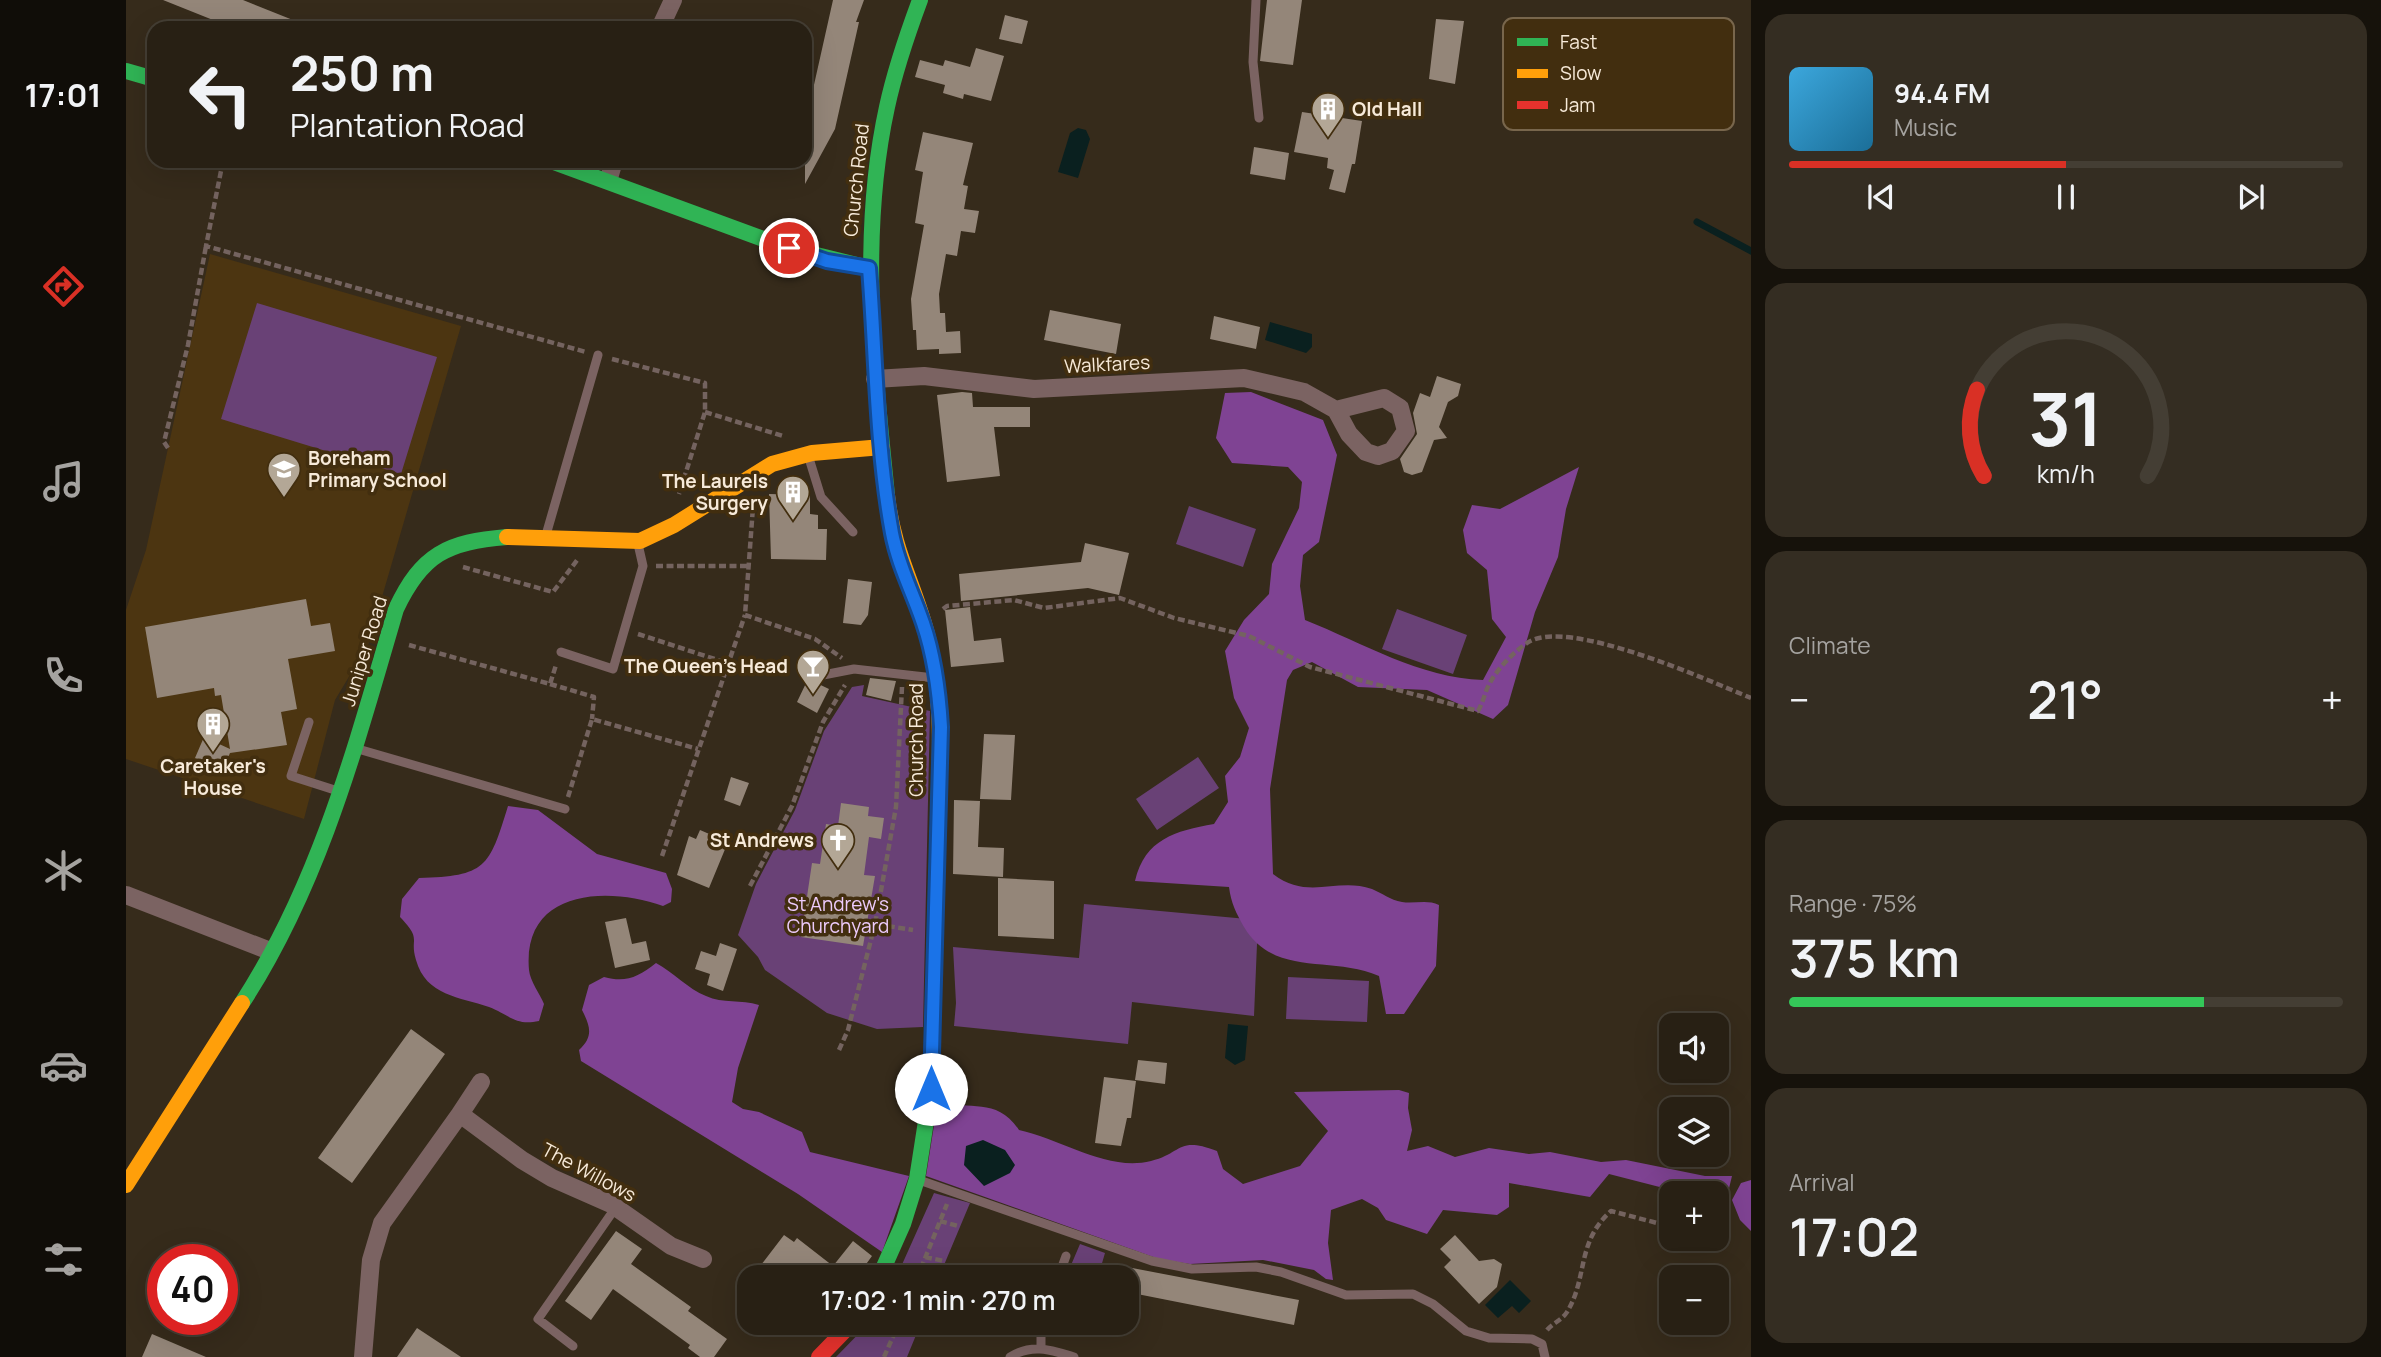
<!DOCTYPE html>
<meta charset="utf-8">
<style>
body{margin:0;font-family:Manrope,sans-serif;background:#342d22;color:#f1f3f6;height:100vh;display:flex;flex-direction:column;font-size:26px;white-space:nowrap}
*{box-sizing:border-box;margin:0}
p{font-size:23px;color:#a5a3a0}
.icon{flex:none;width:38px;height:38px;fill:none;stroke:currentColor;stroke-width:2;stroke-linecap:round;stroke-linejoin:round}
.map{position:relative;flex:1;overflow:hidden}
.details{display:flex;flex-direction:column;gap:14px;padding:14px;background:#16120b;width:630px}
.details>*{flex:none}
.top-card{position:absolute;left:21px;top:21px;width:665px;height:147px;border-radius:21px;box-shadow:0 7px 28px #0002,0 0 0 2px #443e34;background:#282014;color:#f1f3f6;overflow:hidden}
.controls{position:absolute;left:1533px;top:1013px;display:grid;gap:14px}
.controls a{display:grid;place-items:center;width:70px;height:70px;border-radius:14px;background:#282014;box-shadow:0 7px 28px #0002,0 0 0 2px #443e34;font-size:35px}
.speed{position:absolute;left:21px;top:1244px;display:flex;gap:14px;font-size:35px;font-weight:700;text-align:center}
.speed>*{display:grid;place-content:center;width:91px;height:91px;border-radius:50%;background:#282014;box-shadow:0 7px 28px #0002,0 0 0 2px #443e34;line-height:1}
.speed .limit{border:10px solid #d22;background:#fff;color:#111}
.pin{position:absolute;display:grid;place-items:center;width:60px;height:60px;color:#fff;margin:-30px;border:4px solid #fff;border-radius:50%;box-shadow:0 2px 7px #0007}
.me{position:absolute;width:77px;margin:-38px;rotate:0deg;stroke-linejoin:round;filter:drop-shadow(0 0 5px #0008)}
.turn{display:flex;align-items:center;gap:24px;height:147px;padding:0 28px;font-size:32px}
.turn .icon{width:91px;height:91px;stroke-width:2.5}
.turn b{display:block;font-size:49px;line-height:60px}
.big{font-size:52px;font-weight:600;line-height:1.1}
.details .tile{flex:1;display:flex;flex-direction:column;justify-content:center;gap:10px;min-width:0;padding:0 24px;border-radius:21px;background:#342d22}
.details .dial{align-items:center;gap:0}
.dial svg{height:182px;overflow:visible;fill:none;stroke:#443e34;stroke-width:7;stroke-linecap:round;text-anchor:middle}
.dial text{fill:#f1f3f6;stroke:none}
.song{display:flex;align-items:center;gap:21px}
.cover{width:84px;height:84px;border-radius:10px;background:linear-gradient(135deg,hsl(200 70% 55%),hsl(200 70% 35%))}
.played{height:7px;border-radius:4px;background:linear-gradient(90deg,#d93025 50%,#443e34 50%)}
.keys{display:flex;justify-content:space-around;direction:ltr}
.heat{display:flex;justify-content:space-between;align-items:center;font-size:38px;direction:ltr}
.charge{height:10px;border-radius:5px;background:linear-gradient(90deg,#34c759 75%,#443e34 0)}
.trip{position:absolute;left:611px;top:1265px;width:402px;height:70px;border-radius:21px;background:#282014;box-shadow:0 7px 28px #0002,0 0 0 2px #443e34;font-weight:600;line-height:70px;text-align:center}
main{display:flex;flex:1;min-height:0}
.tabs{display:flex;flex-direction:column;width:126px;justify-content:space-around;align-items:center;background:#100d08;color:#a5a3a0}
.tabs .icon{width:49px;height:49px}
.tabs .on{color:#d93025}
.tabs b{font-size:32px;color:#f1f3f6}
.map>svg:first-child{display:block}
</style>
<main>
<nav class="tabs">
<b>17:01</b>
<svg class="icon on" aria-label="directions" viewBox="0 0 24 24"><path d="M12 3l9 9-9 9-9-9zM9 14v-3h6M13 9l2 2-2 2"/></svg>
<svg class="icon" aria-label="music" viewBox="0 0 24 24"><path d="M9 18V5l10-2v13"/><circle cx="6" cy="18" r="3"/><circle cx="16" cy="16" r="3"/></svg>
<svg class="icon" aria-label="phone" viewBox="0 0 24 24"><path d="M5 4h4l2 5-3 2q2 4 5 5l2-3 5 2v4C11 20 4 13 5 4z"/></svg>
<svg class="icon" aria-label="climate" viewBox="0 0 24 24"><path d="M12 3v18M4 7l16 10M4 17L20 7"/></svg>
<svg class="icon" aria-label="car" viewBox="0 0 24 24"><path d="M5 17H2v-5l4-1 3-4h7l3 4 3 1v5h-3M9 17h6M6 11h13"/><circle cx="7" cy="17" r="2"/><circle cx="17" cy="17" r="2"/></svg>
<svg class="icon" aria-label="filters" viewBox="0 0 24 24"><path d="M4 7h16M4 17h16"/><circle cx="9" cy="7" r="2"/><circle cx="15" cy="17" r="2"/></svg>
</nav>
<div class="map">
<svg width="1625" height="1357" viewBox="0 0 1625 1357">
<rect width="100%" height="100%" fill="#362b1b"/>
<!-- built -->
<path fill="#4c3511" d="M84,254L335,326L242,645L209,700L178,819L0,759V610L20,550Z"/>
<!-- green -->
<path fill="#694176" d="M131,303L311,357L275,474L95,419Z
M1063,506L1130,529L1117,567L1050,544Z
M1271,609L1341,635L1327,674L1256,649Z
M738,685L736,696L804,711L797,1027L751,1029L701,1013L639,970L632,957L612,935L630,884L669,810L698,731L726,687Z
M1072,757L1093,788L1031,830L1010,799Z
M958,904L1132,920L1128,1016L1006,1002L1002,1044L828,1026L830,1003L827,947L953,958Z
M1162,977L1243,981L1241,1022L1160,1019Z
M808,1193L844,1203L813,1277L770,1278Z
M954,1244L979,1253L972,1277H940Z
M743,1323H795L781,1357H710Z"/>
<!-- forest -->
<path fill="#7f4393" d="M1125,392L1197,420L1211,455L1193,542L1177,555L1174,586L1179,620C1237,643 1294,678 1357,680L1380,637L1366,619L1361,570L1341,553L1337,530L1346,505L1374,509L1453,467L1440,509L1432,557L1409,612L1382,705L1367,719L1301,690L1232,687L1186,662L1167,670L1161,680L1144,789L1147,874C1182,901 1210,877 1246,889C1256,893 1264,900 1276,902C1289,904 1301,899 1313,905L1310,966L1278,1014H1260L1253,976C1204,955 1149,978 1118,927C1110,913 1105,903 1103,887L1009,881C1019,839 1049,831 1088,824L1102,802L1099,776L1114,757L1123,728L1108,698L1099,651L1118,620L1143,594L1146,564L1173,508L1176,482L1162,467L1106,463L1090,438L1099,393Z
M382,806L412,810L471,854L540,873L546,889L545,902L537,906C480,886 396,890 403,970C404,981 414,994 418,1004L413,1021C389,1026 384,1015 363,1007C334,997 300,996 290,960C283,937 297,941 274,917L276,899L293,878C360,876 363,868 382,806Z
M530,963C547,972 562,989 580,996C597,1004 615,999 633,1005L612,1068L606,1102L617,1109L633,1112L676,1132L684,1152L783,1176L756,1252L672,1194L455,1061L453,1050C468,1036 464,1026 456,1010L463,985L478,977C500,983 512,977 530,963Z
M1273,1090L1283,1093L1282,1108L1286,1130L1281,1151L1302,1146L1329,1157L1363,1148L1403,1154L1424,1152L1475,1162L1500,1160L1579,1176H1606L1599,1205L1591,1202V1194L1557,1193L1483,1174L1464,1197L1383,1183V1207L1371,1215L1317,1210L1301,1234L1260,1220L1252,1208L1236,1199L1205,1210L1202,1243L1207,1280L1200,1279L1188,1270L1137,1260L1064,1264L1033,1259L800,1176L812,1100C845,1112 870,1096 893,1130C936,1139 981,1172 1025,1161C1057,1153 1051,1136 1091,1151L1097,1169L1117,1184L1174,1166L1202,1131L1168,1092Z
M1625,1180V1231L1614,1220L1606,1200L1615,1183Z"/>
<!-- water -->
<path fill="#0a201f" d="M952,128L960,130L964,139L952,178L932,172L944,133Z
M1144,322L1186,334V347L1180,353L1139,340Z
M1102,1024L1122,1026L1119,1060L1109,1065L1099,1058Z
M857,1140L879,1150L889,1165L884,1173L858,1186L838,1165L840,1146Z
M1384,1280L1405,1301L1393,1313L1386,1306L1372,1318L1359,1305Z"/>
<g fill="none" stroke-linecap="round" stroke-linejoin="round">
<!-- stream -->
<path stroke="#0a201f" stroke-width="7" d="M1571,222L1625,251"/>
</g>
<!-- building -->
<path fill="#948679" d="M37,0H117L187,28H107Z
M707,0H738L730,22H733L709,129L679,184V125Z
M1141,0H1176L1167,65L1134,61Z
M879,15L902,21L896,44L873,39Z
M1310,19L1338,21L1329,84L1303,79Z
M850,48L878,56L865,101L838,94L837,99L817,93L819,85L789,77L794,60L817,66L819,60L844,67Z
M1176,112L1236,121L1229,164H1226L1219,193L1203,189L1208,170L1201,168L1202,158L1168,152Z
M797,132L847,143L837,185L842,186L838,209L853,211L849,233L835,231L831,256L820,254L813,294L814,313H819L820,332L834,331L835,353L813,354V349L791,350L790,330H787L785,299L798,225L789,223L797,172L789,170Z
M1128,147L1163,153L1159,180L1124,174Z
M924,310L995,324L990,354L918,340Z
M1088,316L1134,327L1130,349L1084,339Z
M1311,376L1335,384L1332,396L1322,402L1313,427L1321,438L1308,440L1296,472L1286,475L1278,472L1274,459L1291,434L1287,413L1294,393L1304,397Z
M836,392L846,393L847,407H904V427H868L874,476L821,482L811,395Z
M643,494L684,495V514L692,515V529H701L700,560L645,559Z
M959,543L1003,553L993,595L962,588L835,601L833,574L955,562Z
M722,579L746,582L742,615L735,625L717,623Z
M180,599L185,626L204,623L209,651L162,659L171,709L155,712L161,745L104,753L96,771L69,758L78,737L104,749L95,695L89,696L88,688L31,698L19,627Z
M844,607L848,641L875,638L878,662L825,667L819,610Z
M744,678L770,681L765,701L740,695Z
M682,679L703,689L691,713L671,702Z
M858,734L889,735L885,800L854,799Z
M605,777L623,783L614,806L598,800Z
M828,800L854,801L852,847L878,848L877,877L827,874Z
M715,803L743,807L742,816L758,818L755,839L743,837L738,875L749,876L737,946L675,937L686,863L694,864L700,824L712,826Z
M574,830L602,842L583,888L551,875L563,836L570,839Z
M872,878L928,881V939L872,936Z
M500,918L506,944L520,941L524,960L489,968L479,922Z
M594,943L611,949L597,991L581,985L584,974L569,969L575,951L590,956Z
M285,1029L319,1054L226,1183L192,1158Z
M1012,1060L1041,1063L1039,1084L1009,1080Z
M978,1077L1010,1081L1005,1118H1001L995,1146L969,1143Z
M490,1231L516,1249L505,1264L565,1307L562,1311L601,1339L588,1357H574L562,1348L564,1345L487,1289L465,1320L439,1301Z
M658,1235L668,1242L671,1238L707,1266L727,1241L746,1256L730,1278H679L664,1266L655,1278H625Z
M1329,1235L1353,1261L1368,1259L1376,1264L1371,1287L1353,1304L1318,1267L1325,1260L1314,1249Z
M1001,1267L1173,1300L1168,1325L1001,1292Z
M291,1328L335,1357H271Z
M26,1334L80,1357H16Z"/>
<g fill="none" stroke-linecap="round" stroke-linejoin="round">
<!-- path -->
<path stroke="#74635f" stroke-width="4.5" stroke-dasharray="7 3.5" stroke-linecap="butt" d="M97,161L80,246L460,352
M486,359L579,383V412L553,494
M579,412L657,436
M42,448L38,442L62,345L80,246
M625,500L627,507L619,615L689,639L716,658
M530,566H623
M337,567L427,592L452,559
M817,609L821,606L888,600L918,608L994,598L1048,618L1123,636L1184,667L1352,711C1358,701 1359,690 1365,681C1373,667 1388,652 1401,643C1441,616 1583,681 1625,698
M512,634L601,663
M283,645L424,684L430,665
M424,684L468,697L466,719
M776,687L770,807L749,924L787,930
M442,797L466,719L572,749
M536,856L619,615
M624,886L666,806L697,722L719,685
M713,1050L722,1030L749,924
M814,1221L832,1226
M799,1257L818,1261
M791,1278L821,1204
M771,1327L789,1332
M1421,1330C1426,1324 1437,1319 1441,1312C1462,1278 1450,1242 1485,1211L1535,1224
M758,1357L773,1323"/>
<!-- lane -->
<path stroke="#7b6362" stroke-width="9" d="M1130,0L1127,62L1133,118
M682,455L695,497L727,532
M420,535L472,355
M435,652L487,669L517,566L512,544
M692,676L728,669L808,678
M183,722L165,776L215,792
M232,749L439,809
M793,1180L1026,1261L1066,1269L1130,1267L1155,1272L1220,1295L1287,1294L1307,1304L1340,1331L1363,1338L1406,1339L1416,1344L1419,1357
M932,1278L940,1256
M447,1346L412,1319L490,1207
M915,1347V1323
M884,1357C906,1343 925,1350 948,1357"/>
<!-- street -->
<path stroke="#7b6362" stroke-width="18" d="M534,28L547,0
M483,178L488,161
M749,379L798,376L908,389L1118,378L1178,392L1210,410L1223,434L1240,452L1252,456L1266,451L1280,431L1274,408L1258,398L1210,410
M0,895L144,951
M334,1114L355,1082
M237,1357L245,1260L256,1223L334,1114L396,1160L426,1178L485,1204L545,1246L577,1259"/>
<!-- fast -->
<path stroke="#30b455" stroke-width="16" d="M0,71L28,79
M425,161L662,248L743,268
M761,495C748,366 733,235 761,107C769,70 781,35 794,0
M116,1003C194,883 230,745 270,609C296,554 321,542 381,537
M753,1278L777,1224L791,1179L805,1089L813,786"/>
<!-- slow -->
<path stroke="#ff9f0a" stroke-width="16" d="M761,495C767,552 789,585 802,638C815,687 815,736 813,786
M381,537L514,541L548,525L646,464L686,453L756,447
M0,1185L116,1003"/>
<!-- jam -->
<path stroke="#e5322d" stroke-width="16" d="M693,1357L726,1323"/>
</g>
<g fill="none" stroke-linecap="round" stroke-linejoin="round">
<defs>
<path id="route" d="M663,248L701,261L743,268C750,356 750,446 766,533C772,565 787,593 797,623C809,658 813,692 815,727L805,1089"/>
</defs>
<!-- route casing -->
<use href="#route" stroke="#114b97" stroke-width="18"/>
<!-- route -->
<use href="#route" stroke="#1a73e8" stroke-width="12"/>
</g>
<!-- icons -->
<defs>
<symbol id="building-pin" viewBox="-11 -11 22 30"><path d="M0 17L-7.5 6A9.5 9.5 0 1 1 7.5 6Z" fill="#b3a796" stroke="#422e0f"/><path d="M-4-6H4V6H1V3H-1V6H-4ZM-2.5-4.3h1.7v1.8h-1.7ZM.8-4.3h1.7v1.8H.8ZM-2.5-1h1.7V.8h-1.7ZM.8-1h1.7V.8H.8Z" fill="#fff"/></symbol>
<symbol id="school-pin" viewBox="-11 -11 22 30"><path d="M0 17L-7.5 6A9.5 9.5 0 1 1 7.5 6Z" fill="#b3a796" stroke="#422e0f"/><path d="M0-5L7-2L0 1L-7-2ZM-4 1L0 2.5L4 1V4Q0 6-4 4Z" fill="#fff"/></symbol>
<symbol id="bar-pin" viewBox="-11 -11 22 30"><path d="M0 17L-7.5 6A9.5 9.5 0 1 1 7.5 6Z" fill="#b3a796" stroke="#422e0f"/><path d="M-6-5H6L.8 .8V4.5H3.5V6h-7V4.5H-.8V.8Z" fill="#fff"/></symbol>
<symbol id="church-pin" viewBox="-11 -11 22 30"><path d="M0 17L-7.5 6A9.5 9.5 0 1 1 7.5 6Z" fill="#b3a796" stroke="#422e0f"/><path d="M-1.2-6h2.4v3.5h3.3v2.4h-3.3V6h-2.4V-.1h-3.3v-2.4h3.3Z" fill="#fff"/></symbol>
</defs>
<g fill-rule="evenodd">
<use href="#building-pin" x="1183" y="90" width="38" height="52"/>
<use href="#school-pin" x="139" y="450" width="38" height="52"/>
<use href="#building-pin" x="648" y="473" width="38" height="52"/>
<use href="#bar-pin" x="668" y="647" width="38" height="52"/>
<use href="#building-pin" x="68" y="705" width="38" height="52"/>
<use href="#church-pin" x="693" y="821" width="38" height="52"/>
</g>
<g text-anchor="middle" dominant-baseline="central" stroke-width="7" stroke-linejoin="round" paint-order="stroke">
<!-- poi labels -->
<g font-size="19" font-weight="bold" fill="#f7ead9" stroke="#422e0f" text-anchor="end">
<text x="1226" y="109" text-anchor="start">Old Hall</text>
<text x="182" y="458" text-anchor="start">Boreham<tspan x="182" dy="22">Primary School</tspan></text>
<text x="642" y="481">The Laurels<tspan x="642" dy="22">Surgery</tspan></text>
<text x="662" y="666">The Queen's Head</text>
<text x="87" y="766" text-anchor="middle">Caretaker's<tspan x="87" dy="22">House</tspan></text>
<text x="688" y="840">St Andrews</text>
</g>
<!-- street labels -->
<g font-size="19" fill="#f7ead9" stroke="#422e0f">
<text transform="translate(730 180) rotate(-84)">Church Road</text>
<text transform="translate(981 364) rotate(-3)">Walkfares</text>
<text transform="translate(238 651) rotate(-73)">Juniper Road</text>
<text transform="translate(790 740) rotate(-90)">Church Road</text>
<text transform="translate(463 1172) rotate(28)">The Willows</text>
</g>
<!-- park labels -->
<g font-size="19" fill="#edcbfc" stroke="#422e0f">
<text x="712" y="904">St Andrew's<tspan x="712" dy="22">Churchyard</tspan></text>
</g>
</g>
<!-- legend -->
<rect x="1377" y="18" width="231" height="112" rx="10" fill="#422e0f" stroke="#78664c" stroke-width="2"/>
<rect x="1391" y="38" width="31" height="8" fill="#30b455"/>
<rect x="1391" y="69" width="31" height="9" fill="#ff9f0a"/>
<rect x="1391" y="101" width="31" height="8" fill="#e5322d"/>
<g font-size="19" fill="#f7ead9">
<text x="1434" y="49">Fast</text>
<text x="1434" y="80">Slow</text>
<text x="1434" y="112">Jam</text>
</g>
</svg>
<div class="controls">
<a><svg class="icon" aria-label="sound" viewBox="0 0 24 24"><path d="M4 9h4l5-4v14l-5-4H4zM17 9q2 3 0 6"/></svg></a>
<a><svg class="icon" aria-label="layers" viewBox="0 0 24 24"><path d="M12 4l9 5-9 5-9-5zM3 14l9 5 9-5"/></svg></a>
<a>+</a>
<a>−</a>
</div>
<div class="speed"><div class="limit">40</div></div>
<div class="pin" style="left:663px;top:248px;background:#d93025"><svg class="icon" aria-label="arrive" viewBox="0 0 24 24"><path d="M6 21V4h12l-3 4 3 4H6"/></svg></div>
<svg class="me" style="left:805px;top:1089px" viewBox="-20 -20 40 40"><circle r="19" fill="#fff"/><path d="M0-13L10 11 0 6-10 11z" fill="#1a73e8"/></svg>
<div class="trip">17:02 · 1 min · 270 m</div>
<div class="top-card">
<div class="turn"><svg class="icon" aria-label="left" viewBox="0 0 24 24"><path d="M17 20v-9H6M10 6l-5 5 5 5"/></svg><div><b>250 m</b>Plantation Road</div></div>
</div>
</div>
<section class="details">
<div class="tile">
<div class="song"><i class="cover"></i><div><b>94.4 FM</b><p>Music</p></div></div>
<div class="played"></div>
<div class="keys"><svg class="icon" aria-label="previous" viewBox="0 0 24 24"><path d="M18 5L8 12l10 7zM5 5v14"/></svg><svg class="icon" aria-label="pause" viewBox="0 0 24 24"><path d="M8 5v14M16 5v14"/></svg><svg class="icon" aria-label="next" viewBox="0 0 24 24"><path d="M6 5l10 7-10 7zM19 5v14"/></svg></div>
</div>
<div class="tile dial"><svg viewBox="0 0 100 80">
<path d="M14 69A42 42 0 1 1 86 69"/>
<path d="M14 69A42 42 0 0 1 11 31" stroke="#d93025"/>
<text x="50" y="56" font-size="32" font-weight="700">31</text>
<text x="50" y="72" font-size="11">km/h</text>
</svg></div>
<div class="tile"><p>Climate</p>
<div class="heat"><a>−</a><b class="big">21°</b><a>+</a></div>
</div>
<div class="tile"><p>Range · 75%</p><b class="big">375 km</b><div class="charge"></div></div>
<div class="tile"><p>Arrival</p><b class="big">17:02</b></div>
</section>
</main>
